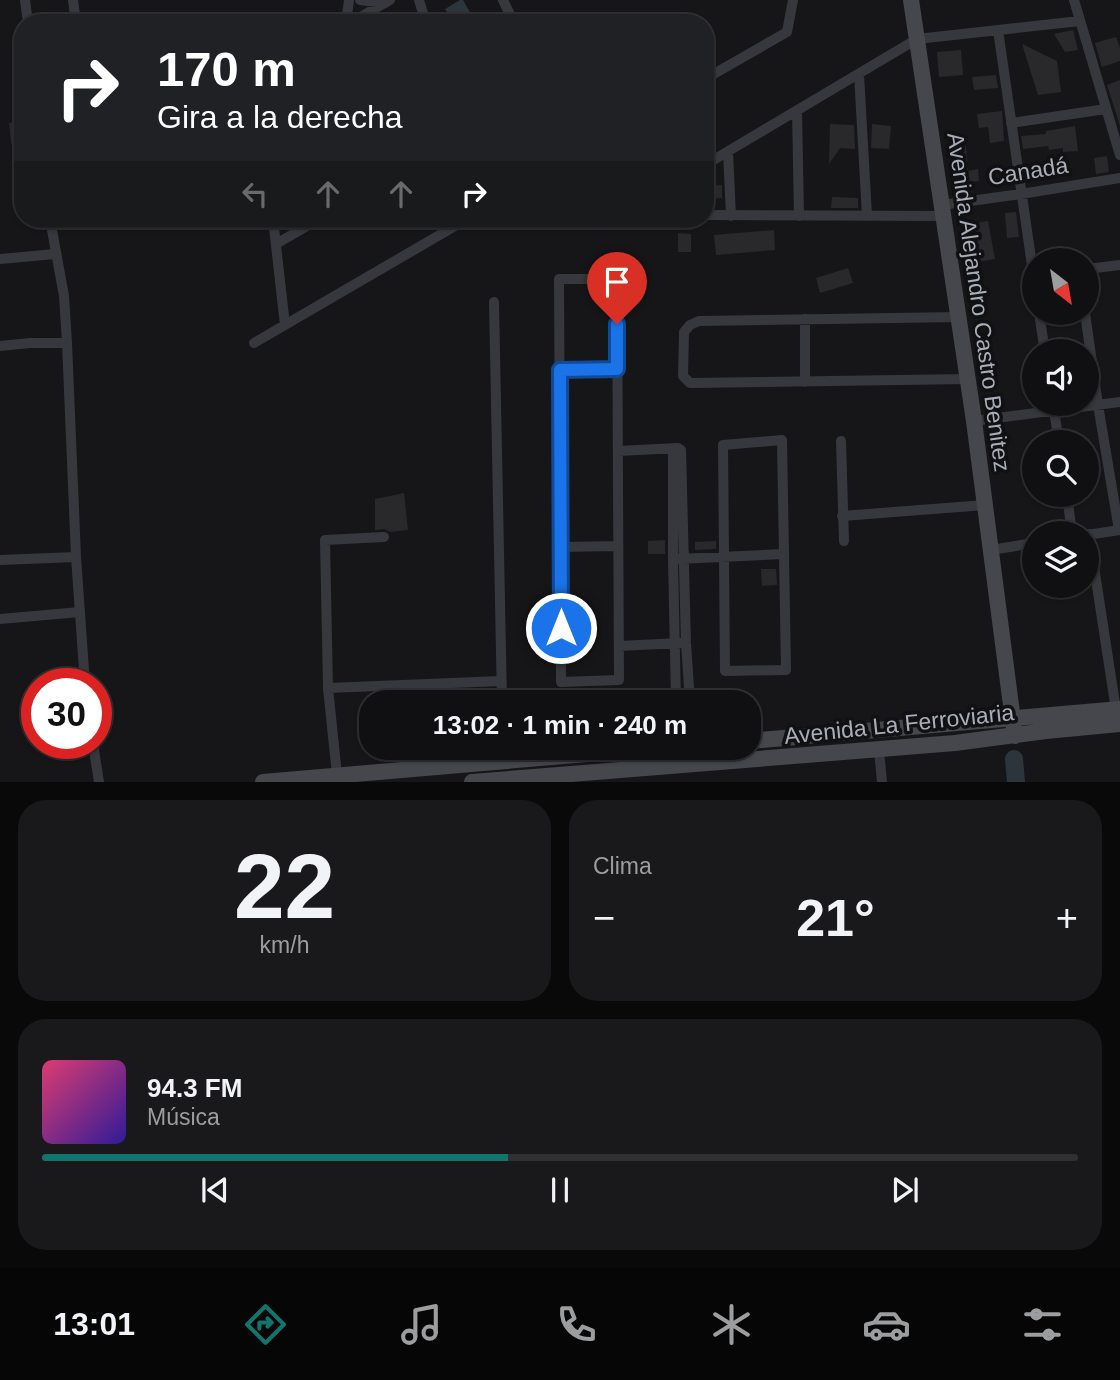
<!DOCTYPE html>
<html lang="es">
<meta charset="utf-8">
<style>
body{margin:0;font-family:Arial,sans-serif;background:#19191b;color:#f1f3f6;height:100vh;display:flex;flex-direction:column;font-size:26px;white-space:nowrap}
*{box-sizing:border-box;margin:0}
p{font-size:23px;color:#9c9d9f}
.icon{flex:none;width:38px;height:38px;fill:none;stroke:currentColor;stroke-width:2;stroke-linecap:round;stroke-linejoin:round}
.map{position:relative;height:782px;overflow:hidden}
.side{display:flex;flex-direction:column;gap:18px;padding:18px;background:#09090a;flex:1}
.side>*{flex:none}
.top-card{position:absolute;left:14px;top:14px;width:700px;height:214px;border-radius:28px;box-shadow:0 2px 5px #0004,0 0 0 2px #303032;background:#202124;color:#fff;overflow:hidden}
.needle{width:46px;rotate:149deg}
.buttons{position:absolute;left:1022px;top:248px;display:grid;gap:14px}
.buttons a{display:grid;place-items:center;width:77px;height:77px;border-radius:50%;background:#101012;box-shadow:0 2px 5px #0004,0 0 0 2px #303032;font-size:35px}
.speed{position:absolute;left:21px;top:668px;display:flex;gap:14px;font-size:35px;font-weight:700;text-align:center}
.speed>*{display:grid;place-content:center;width:91px;height:91px;border-radius:50%;background:#101012;box-shadow:0 2px 5px #0004,0 0 0 2px #303032;line-height:1}
.speed .limit{border:10px solid #d22;background:#fff;color:#111}
.pin{position:absolute;display:grid;place-items:center;width:60px;height:60px;color:#fff;margin:-72px -30px;border-radius:50% 50% 50% 0;rotate:-45deg;box-shadow:0 0 7px #0007}
.pin .icon{rotate:45deg}
.me{position:absolute;width:77px;margin:-38px;rotate:0deg;stroke-linejoin:round;filter:drop-shadow(0 0 5px #0008)}
.turn{display:flex;align-items:center;gap:24px;height:147px;padding:0 28px;font-size:32px}
.turn .icon{width:91px;height:91px;stroke-width:2.5}
.turn b{display:block;font-size:49px;line-height:60px}
.lanes{display:flex;align-items:center;height:66px;padding:0 28px;background:#0003;justify-content:center;gap:35px;direction:ltr}
.lanes .off{opacity:.35}
.big{font-size:52px;font-weight:700;line-height:1.1}
.side .widget{flex:1;display:flex;flex-direction:column;justify-content:center;gap:10px;min-width:0;padding:0 24px;border-radius:28px;background:#19191b}
.side .dial{align-items:center;gap:0}
.dial b{font-size:91px;line-height:1}
.song{display:flex;align-items:center;gap:21px}
.cover{width:84px;height:84px;border-radius:10px;background:linear-gradient(135deg,hsl(340 70% 55%),hsl(250 70% 35%))}
.played{height:7px;border-radius:4px;background:linear-gradient(90deg,#0f766e 45%,#303032 45%)}
.keys{display:flex;justify-content:space-around;direction:ltr}
.heat{display:flex;justify-content:space-between;align-items:center;font-size:38px;direction:ltr}
.side .tiles{flex:1;display:grid;gap:18px;grid-template-columns:1fr 1fr}
.widget:last-child{grid-column:span 2}
.trip{position:absolute;left:359px;top:690px;width:402px;height:70px;border-radius:28px;background:#101012;box-shadow:0 2px 5px #0004,0 0 0 2px #303032;font-weight:700;line-height:70px;text-align:center}
.menu{display:flex;height:112px;justify-content:space-around;align-items:center;background:#060607;color:#9c9d9f}
.menu .icon{width:49px;height:49px}
.menu .selected{color:#0f766e}
.menu b{font-size:32px;color:#f1f3f6}
.map>svg:first-child{display:block}
</style>
<div class="map">
<svg width="1120" height="782" viewBox="0 0 1120 782">
<rect width="100%" height="100%" fill="#161618"/>
<!-- water -->
<path fill="#2c353c" d="M460,0H463L476,23H454L445,9Z"/>
<g fill="none" stroke-linecap="round" stroke-linejoin="round">
<!-- river -->
<path stroke="#2c353c" stroke-width="18" d="M1014,759L1016,782"/>
</g>
<!-- building -->
<path fill="#29292c" d="M1073,30L1078,50L1065,52L1054,34Z
M1116,37L1120,48V61L1102,67L1095,43Z
M1022,44L1057,61L1061,92L1038,95Z
M961,50L963,75L939,77L937,52Z
M996,75L998,88L974,90L972,77Z
M1120,80V126L1107,85Z
M1002,111L1004,141L990,143L988,127L979,128L977,114Z
M23,121V142L11,144L9,123Z
M830,124L854,125L855,149L840,148L829,164Z
M872,124L891,126L889,149L871,148Z
M1075,126L1078,151L1063,152V148L1049,150L1048,146L1023,149L1021,136L1046,134V131Z
M966,146L968,171L978,169L979,181L970,182L972,193L956,195L955,187H957L953,159H949L948,148Z
M1107,156L1109,172L1096,174L1094,158Z
M722,185V198L705,199V186Z
M832,197L858,198V208H831Z
M1016,212L1019,237L1007,238L1005,213Z
M988,221L995,259L972,263L965,225Z
M774,230L775,250L716,255L714,235Z
M678,233L691,234V252H678Z
M848,268L853,283L820,293L816,278Z
M404,493L408,530L390,532L384,529L375,530V499Z
M665,540V554H648V541Z
M716,541V549L695,550V542Z
M761,569H776L777,585L762,586Z"/>
<g fill="none" stroke-linecap="round" stroke-linejoin="round">
<!-- street -->
<path stroke="#37383d" stroke-width="10" d="M25,0L28,23
M73,0L76,23
M360,0L385,3
M419,0L426,23
M503,0L514,23
M1074,0L1120,155
M346,23L349,0
M350,23L390,0
M998,30L1034,279
M859,74L867,216
M705,79L787,32L793,0
M797,110L799,216
M1011,123L1106,109
M728,152L731,216
M705,165L917,39L1080,21
M942,205L1021,194L1120,178
M705,215L944,216
M50,219L64,296L67,343
M273,219L285,325
M276,244L319,219
M0,259L55,254
M1087,269L1120,265
M559,279H617L619,680L561,682Z
M494,302L502,702
M1039,313L1045,352
M1085,313L1098,405L1119,530
M959,317L699,321L690,325L684,332L683,376L690,383L968,379
M254,343L467,219
M0,346L30,343H67L76,557L85,684
M560,370L617,369
M805,382V319
M1053,404L1059,443
M974,421L1120,402
M782,440L786,670L725,671L723,445Z
M841,441L844,541
M673,449V560L676,702
M618,451L678,448L681,450L686,643L690,702
M1067,495L1072,534
M842,516L985,505
M1089,534L1116,710
M1087,535L1120,530
M560,547L618,546
M991,550L1034,543
M678,559L783,554
M0,560L76,557
M0,619L80,612
M619,646L680,643
M328,688L501,681
M93,744L99,782
M879,750L882,782
M337,775L328,688L325,540L384,537"/>
<!-- secondary -->
<path stroke="#45474d" stroke-width="16" d="M911,0L974,421L1015,736
M749,741L1120,709
M263,782L668,747
M472,782L955,743L1046,731L1120,724"/>
</g>
<g fill="none" stroke-linecap="round" stroke-linejoin="round">
<defs>
<path id="route" d="M561,628L560,370L617,369V324"/>
</defs>
<!-- route casing -->
<use href="#route" stroke="#114b97" stroke-width="18"/>
<!-- route -->
<use href="#route" stroke="#1a73e8" stroke-width="12"/>
</g>
<g text-anchor="middle" dominant-baseline="central" stroke-width="7" stroke-linejoin="round" paint-order="stroke">
<!-- street labels -->
<g font-size="23" fill="#a8adb8" stroke="#111113">
<text transform="translate(1028 171) rotate(-9)">Canadá</text>
<text transform="translate(979 302) rotate(82)">Avenida Alejandro Castro Benitez</text>
<text transform="translate(899 724) rotate(-6)">Avenida La Ferroviaria</text>
</g>
</g>
</svg>
<div class="buttons">
<a><svg class="needle" viewBox="-14 -14 28 28"><path d="M0-13l5 13h-10z" fill="#e53935"/><path d="M0 13l5-13h-10z" fill="#9c9d9f"/></svg></a>
<a><svg class="icon" aria-label="sound" viewBox="0 0 24 24"><path d="M4 9h4l5-4v14l-5-4H4zM17 9q2 3 0 6"/></svg></a>
<a><svg class="icon" aria-label="search" viewBox="0 0 24 24"><circle cx="10" cy="10" r="6"/><path d="M15 15l6 6"/></svg></a>
<a><svg class="icon" aria-label="layers" viewBox="0 0 24 24"><path d="M12 4l9 5-9 5-9-5zM3 14l9 5 9-5"/></svg></a>
</div>
<div class="speed"><div class="limit">30</div></div>
<div class="pin" style="left:617px;top:324px;background:#d93025"><svg class="icon" aria-label="arrive" viewBox="0 0 24 24"><path d="M6 21V4h12l-3 4 3 4H6"/></svg></div>
<svg class="me" style="left:561px;top:628px" viewBox="-20 -20 40 40"><circle r="17" fill="#1a73e8" stroke="#fff" stroke-width="3"/><path d="M0-11L8 9 0 5-8 9z" fill="#fff"/></svg>
<div class="trip">13:02 · 1 min · 240 m</div>
<div class="top-card">
<div class="turn"><svg class="icon" aria-label="right" viewBox="0 0 24 24"><path d="M7 20v-9h11M14 6l5 5-5 5"/></svg><div><b>170 m</b>Gira a la derecha</div></div>
<div class="lanes"><svg class="icon off" aria-label="left" viewBox="0 0 24 24"><path d="M17 20v-9H6M10 6l-5 5 5 5"/></svg><svg class="icon off" aria-label="ahead" viewBox="0 0 24 24"><path d="M12 20V5M6 11l6-6 6 6"/></svg><svg class="icon off" aria-label="ahead" viewBox="0 0 24 24"><path d="M12 20V5M6 11l6-6 6 6"/></svg><svg class="icon" aria-label="right" viewBox="0 0 24 24"><path d="M7 20v-9h11M14 6l5 5-5 5"/></svg></div>
</div>
</div>
<section class="side">
<div class="tiles">
<div class="widget dial"><b>22</b><p>km/h</p></div>
<div class="widget"><p>Clima</p>
<div class="heat"><a>−</a><b class="big">21°</b><a>+</a></div>
</div>
<div class="widget">
<div class="song"><i class="cover"></i><div><b>94.3 FM</b><p>Música</p></div></div>
<div class="played"></div>
<div class="keys"><svg class="icon" aria-label="previous" viewBox="0 0 24 24"><path d="M18 5L8 12l10 7zM5 5v14"/></svg><svg class="icon" aria-label="pause" viewBox="0 0 24 24"><path d="M8 5v14M16 5v14"/></svg><svg class="icon" aria-label="next" viewBox="0 0 24 24"><path d="M6 5l10 7-10 7zM19 5v14"/></svg></div>
</div>
</div>
</section>
<nav class="menu">
<b>13:01</b>
<svg class="icon selected" aria-label="directions" viewBox="0 0 24 24"><path d="M12 3l9 9-9 9-9-9zM9 14v-3h6M13 9l2 2-2 2"/></svg>
<svg class="icon" aria-label="music" viewBox="0 0 24 24"><path d="M9 18V5l10-2v13"/><circle cx="6" cy="18" r="3"/><circle cx="16" cy="16" r="3"/></svg>
<svg class="icon" aria-label="phone" viewBox="0 0 24 24"><path d="M5 4h4l2 5-3 2q2 4 5 5l2-3 5 2v4C11 20 4 13 5 4z"/></svg>
<svg class="icon" aria-label="climate" viewBox="0 0 24 24"><path d="M12 3v18M4 7l16 10M4 17L20 7"/></svg>
<svg class="icon" aria-label="car" viewBox="0 0 24 24"><path d="M5 17H2v-5l4-1 3-4h7l3 4 3 1v5h-3M9 17h6M6 11h13"/><circle cx="7" cy="17" r="2"/><circle cx="17" cy="17" r="2"/></svg>
<svg class="icon" aria-label="filters" viewBox="0 0 24 24"><path d="M4 7h16M4 17h16"/><circle cx="9" cy="7" r="2"/><circle cx="15" cy="17" r="2"/></svg>
</nav>
